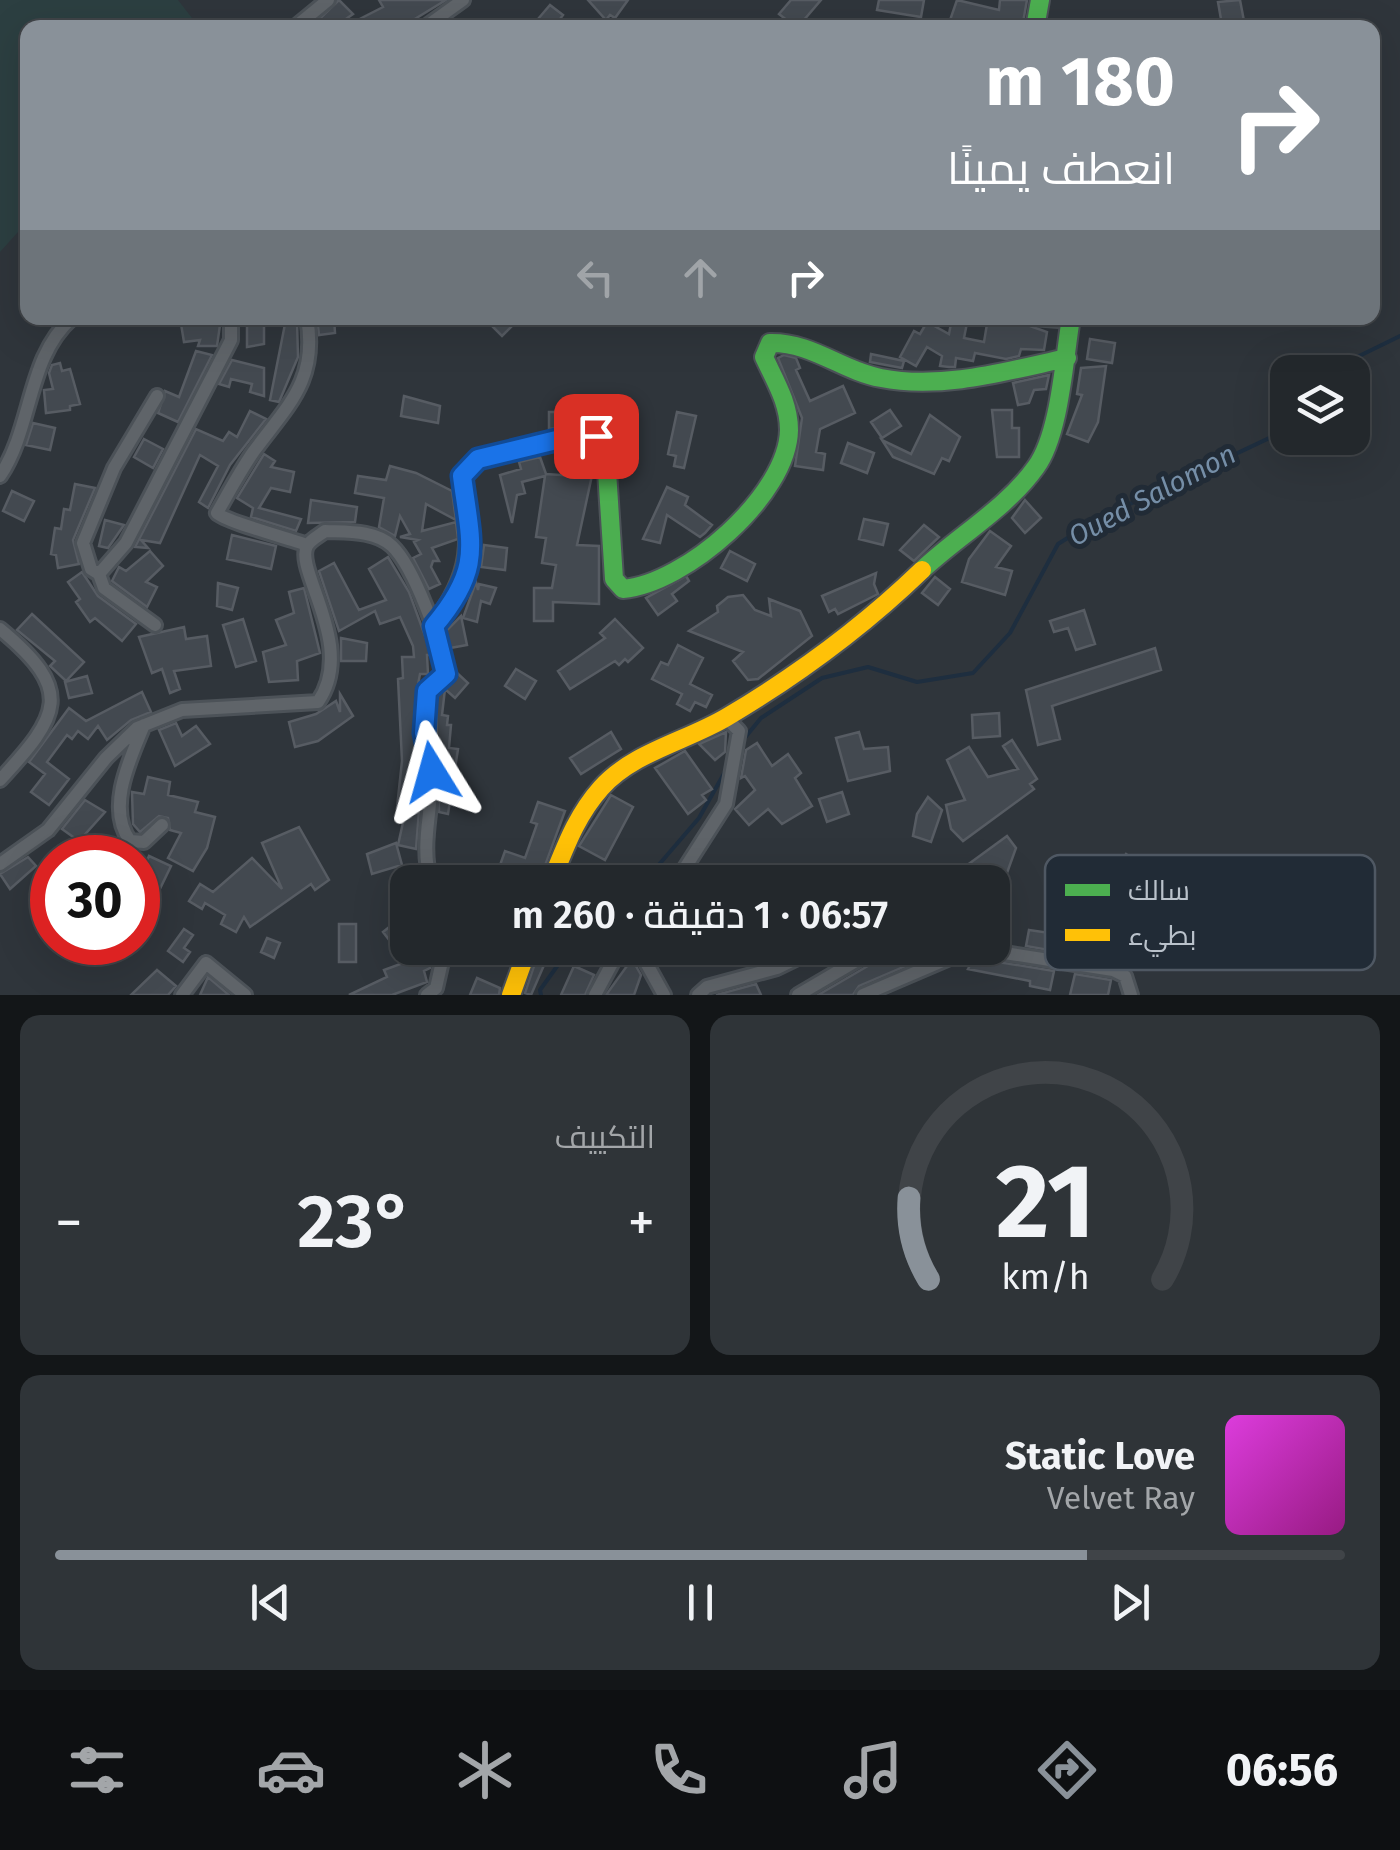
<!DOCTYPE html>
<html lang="ar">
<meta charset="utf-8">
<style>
body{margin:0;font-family:"Fira Sans",Cairo,sans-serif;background:#2f3438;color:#f1f3f6;direction:rtl;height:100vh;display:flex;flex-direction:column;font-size:38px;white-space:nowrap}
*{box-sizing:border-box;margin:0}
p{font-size:32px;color:#a3a6a9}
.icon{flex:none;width:55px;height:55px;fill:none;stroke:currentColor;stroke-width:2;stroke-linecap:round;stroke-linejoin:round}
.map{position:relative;height:995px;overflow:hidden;direction:ltr}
.panel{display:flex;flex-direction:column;gap:20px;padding:20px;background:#131618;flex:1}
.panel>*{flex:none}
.guide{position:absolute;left:20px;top:20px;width:1360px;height:305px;border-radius:20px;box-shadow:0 10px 40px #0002,0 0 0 2px #404448;direction:rtl;background:#899199;color:#fff;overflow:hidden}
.buttons{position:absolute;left:1270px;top:355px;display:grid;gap:20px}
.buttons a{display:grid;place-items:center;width:100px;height:100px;border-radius:20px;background:#23282c;box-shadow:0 10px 40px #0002,0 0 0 2px #404448;font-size:50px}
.speed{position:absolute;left:30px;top:835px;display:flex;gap:20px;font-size:50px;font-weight:700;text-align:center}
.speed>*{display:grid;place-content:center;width:130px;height:130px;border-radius:50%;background:#23282c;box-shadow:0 10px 40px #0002,0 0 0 2px #404448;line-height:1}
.speed .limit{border:15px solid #d22;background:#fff;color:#111}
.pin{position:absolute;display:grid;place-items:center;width:85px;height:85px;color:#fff;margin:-42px;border-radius:20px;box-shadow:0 5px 15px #0006}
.me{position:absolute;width:110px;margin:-55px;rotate:352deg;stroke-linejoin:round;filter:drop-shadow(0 0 8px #0008)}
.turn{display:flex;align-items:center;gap:35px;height:210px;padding:0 40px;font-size:45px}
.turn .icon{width:130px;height:130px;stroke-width:2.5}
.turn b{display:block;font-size:70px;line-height:85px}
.lanes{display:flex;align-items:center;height:95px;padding:0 40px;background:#0003;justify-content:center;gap:50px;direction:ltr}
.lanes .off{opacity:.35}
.big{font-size:75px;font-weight:600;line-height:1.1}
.panel .card{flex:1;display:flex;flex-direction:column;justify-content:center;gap:15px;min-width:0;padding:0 35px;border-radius:20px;background:#2f3438}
.panel .dial{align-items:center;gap:0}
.dial svg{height:260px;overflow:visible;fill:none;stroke:#404448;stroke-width:7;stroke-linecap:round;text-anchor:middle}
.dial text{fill:#f1f3f6;stroke:none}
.song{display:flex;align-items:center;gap:30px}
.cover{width:120px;height:120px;border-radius:15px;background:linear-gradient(135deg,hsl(300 70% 55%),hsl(310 70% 35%))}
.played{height:10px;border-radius:5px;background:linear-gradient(90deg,#899199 80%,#404448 80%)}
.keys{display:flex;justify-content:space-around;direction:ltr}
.heat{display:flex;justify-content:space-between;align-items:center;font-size:55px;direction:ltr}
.panel .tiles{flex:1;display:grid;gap:20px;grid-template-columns:1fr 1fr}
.card:last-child{grid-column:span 2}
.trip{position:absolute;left:390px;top:865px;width:620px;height:100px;border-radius:20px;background:#23282c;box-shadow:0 10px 40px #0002,0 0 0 2px #404448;font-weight:600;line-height:100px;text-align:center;direction:rtl}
.tabs{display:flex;height:160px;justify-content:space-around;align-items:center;background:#0e1012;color:#a3a6a9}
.tabs .icon{width:70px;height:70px}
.tabs .active{color:#899199}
.tabs b{font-size:45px;color:#f1f3f6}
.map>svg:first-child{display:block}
</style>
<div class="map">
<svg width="1400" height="995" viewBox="0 0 1400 995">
<rect width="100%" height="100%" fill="#2f353b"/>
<!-- green -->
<path fill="#2c3f41" d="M0,0H178L199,27L28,28L27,222L0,252Z"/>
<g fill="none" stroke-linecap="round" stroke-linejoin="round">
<!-- stream -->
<path stroke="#1e2e3f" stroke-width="4" d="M1339,372L1351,360L1400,336
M743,740L761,718L822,678L868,667L917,682L973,673L1010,633L1058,544L1098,519L1278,434L1288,424
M644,882L699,818L726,770
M541,995L540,990L563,958"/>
</g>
<!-- building -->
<path fill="#434950" stroke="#575c63" stroke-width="2.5" d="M339,0L353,14L333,28H310Z
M379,0H446L400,28H342L383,7Z
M588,0H628L615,18L610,15L606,20Z
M791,0H821L797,28L779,14Z
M879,0H924L921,17L877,10Z
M957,0L999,10L1000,0H1027L1022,28H970L949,23Z
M1240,0L1244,21L1222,25L1218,2Z
M550,5L563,15L560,19L570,28H549L538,19Z
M180,318H221L217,346H198L200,340L184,342Z
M317,318H334L335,333L319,335Z
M484,318H520L502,336Z
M952,318H968L964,338L984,342L988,318H1019V322L1047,332L1044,350L1021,349L1019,356L1006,359L975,353L973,361L956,358L955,367H949L940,366L942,356L927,347L916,366L900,357L914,331L920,334L927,322L949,334Z
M286,319L297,321L298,357L279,402L270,400Z
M247,325H264V344L247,347Z
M1090,339L1115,343L1112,363L1087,359Z
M196,351L212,355L178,422L158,413L165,391L179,397Z
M871,354L904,361L902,368L870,362Z
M784,355L796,358L800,368L796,370L810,401L843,386L855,413L820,429L816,452L825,454L823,470L795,466L802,418L778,358Z
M232,360L264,368V396L250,392L252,384L231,379L229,387L219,384Z
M60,363L62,371L70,369L80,404L70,406V410L46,413L44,390L53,389L49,373L52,365Z
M1106,366L1098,422L1088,442L1067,434L1082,395L1077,394L1081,368Z
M1049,375L1046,389L1034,390L1029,403L1018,405L1013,383Z
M404,396L440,406L438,423L401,416Z
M569,407H588L589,424L549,429V412H569Z
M890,410L901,426L882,438L871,422Z
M992,410H1012V428H1019V457H997Z
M250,411L266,419L230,465L208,508L199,502L218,466L200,455L160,543L141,540L148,548L135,547L196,429L223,441L229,432L237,437Z
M677,412L696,416L684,468L674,466L676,456L668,454Z
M620,413L634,452L628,454L627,465L619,464L618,450L599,421Z
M930,415L960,437L949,461L942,458L934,474L893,457L882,440L911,454Z
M33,423L55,428L50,450L26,445Z
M144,439L163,449L153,468L134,457Z
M848,443L874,453L867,473L841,463Z
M264,454L275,461L271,467L294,472L290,492L271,488L259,508L301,519L296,531L251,517L253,508L237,498Z
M540,457L546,474L575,476L577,463L594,466L577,545L599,546V604L553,602V621H534V588H552L556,565L542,563L546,538L536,537L545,476L522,482L525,493L517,495L512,523L500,475L521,469L519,462Z
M390,466L416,473L452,491L456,520L426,504L422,531L456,522L458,539L432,548L439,561H433L431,567L440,584L429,589L413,558L421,554L414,542L418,540L400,537L410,534L400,516L395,536L379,527L384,498L355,493L358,476L386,480Z
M75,484L95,488L73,540L79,564L58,568L56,555L51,554L55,528L61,529L64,509L70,510Z
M667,487L688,497L685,505L712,525L705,533L700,537L667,515L660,543L643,539Z
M12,491L34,501L24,521L3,511Z
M311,500L357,507L355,522L308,523Z
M1025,500L1041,518L1025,533L1012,518Z
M864,519L888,524L883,545L859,539Z
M105,520L124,525L108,548L99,546Z
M924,525L939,537L914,561L900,550Z
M990,531L1011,546L996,567L1012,571L1005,595L962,582L969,559Z
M232,535L276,546L271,569L227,559Z
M484,545L507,548L505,570L481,567Z
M150,551L163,566L146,582L157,587L147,607L112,581L119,567L126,571Z
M730,551L755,564L747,581L721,568Z
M388,557L409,592L432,655H427L428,674H420L417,690L421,785L416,849L398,845L404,818L396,817L402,761L398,679L403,678L402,657H414L413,646L400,617L380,624L375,611L339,631L319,571L334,563L359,610L386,600L369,569Z
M82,572L98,596L136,624L122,641L95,618L90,622L76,602L80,599L68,582Z
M876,573L874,584L878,594L838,614L835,609L829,612L822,596Z
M686,576L689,581L672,594L677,601L658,615L646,598Z
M935,577L950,589L938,605L922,593Z
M476,582L478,590L479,584L496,588L490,604L481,601L477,622L463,618Z
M218,583L238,588L232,610L217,606Z
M304,588L320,653L297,661L298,680L269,682L263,652L286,645L276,620L294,613L289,592Z
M743,595L755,610L771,616L769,599L800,611L812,636L758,679L748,680L733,661L743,652L689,631L718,612L717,606L728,597Z
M1084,610L1095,644L1076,650L1068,628L1054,632L1050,621Z
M32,614L84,662L66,681L50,666L55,661L17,630Z
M461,616L467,645L450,648L445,632Z
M243,619L256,661L236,667L223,625Z
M615,619L643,648L628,662L625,659L619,665L615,661L570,689L558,671L605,638L600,633Z
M184,627L186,639L207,636L211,666L174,671L180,689L170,693L162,669L152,673L139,637Z
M341,638L367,643L366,661H341Z
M678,645L703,658L690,684L712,695L706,707L695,702L690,711L677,704L682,694L652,679L661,662L668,665Z
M1155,648L1161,670L1052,706L1060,739L1038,745L1026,690Z
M516,669L536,681L525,699L505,686Z
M456,672L468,683L455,698L445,689L442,715L448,716L447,725H451L449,748L458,749L448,814L439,812L436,703L437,696Z
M87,676L92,693L69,698L65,682Z
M142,692L151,712L131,720L107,740L98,726L88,739L78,731L72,739L67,735L47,762L69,779L49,805L31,792L45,774L29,762L69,708L86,721Z
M340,694L353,716L318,741L295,747L289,722L316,714L336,701L340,712Z
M999,713L1000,736L973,738L972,715Z
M176,723L182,736L196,726L210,744L175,766L159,730Z
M611,732L621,749L581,774L570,758Z
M726,732L725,752L715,760L699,744Z
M859,732L864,749L888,747L890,771L848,781L836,738Z
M1012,740L1037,779L1030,784L1034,789L963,841L951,829L946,805L965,800L947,760L969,747L988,777L1018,769L1003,746Z
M757,743L772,766L788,754L801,773L795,778L812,806L782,824L768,809L749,825L735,809L755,790L745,776L741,778L746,750Z
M685,751L712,789L702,795L706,800L688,814L655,768Z
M148,777L170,782L168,795L198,802L195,812L215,817L207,848L193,871L168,858L181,833L170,830L168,818L159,816L140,832L133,824L132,792L144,794Z
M842,792L849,814L827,822L819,799Z
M611,795L633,807L605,860L579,846Z
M928,797L942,810L931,842L913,836L917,814Z
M85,800L105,812L79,841L62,829Z
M538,802L565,811L539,882L499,868L505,851L525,858L537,824L531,822Z
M299,827L329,880L315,890L311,884L250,927L244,917L236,932L221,924L225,915L205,903L202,909L189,901L200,884L213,892L252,858L282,889L262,843Z
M1007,836L1016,848L1003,884L992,888V882H944Z
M396,843L402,865L372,874L367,854Z
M1126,854L1142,866L1130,883L1114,871Z
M149,856L171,866L154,901L138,894V881Z
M28,857L36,866L10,889L0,874Z
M403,916L408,948H430V968L424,971L427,982L392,995H349L387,977L384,970L406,962L383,932Z
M339,924H356V962H339Z
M184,929L193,935L184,948L190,952L183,962L168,951Z
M1029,930L1050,933L1048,946L1054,951L1026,946Z
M267,938L280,943L274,958L261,952Z
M540,948H577L571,964L548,956L531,995L525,993Z
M888,948H903L913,963L859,986L853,995H818L883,957Z
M974,958L1054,971L1050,990L1030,986V981L968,969Z
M632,959L641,975L634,995H606Z
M574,966L594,975L585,995H561Z
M157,970L176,986L168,995H131Z
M1075,974L1111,980L1108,995H1070Z
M208,977L229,995H200Z
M477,978L500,988L499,995H470Z
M756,984L761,995H716Z"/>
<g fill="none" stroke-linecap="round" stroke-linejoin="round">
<defs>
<path id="street" d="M294,28L328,0
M424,28L463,0
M307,318C318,380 288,405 254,451C240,471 229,492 217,513C226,522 289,538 307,545
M1033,318L1071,321
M0,476C33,427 27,357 72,318
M99,574L91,569L83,543L114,468L157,396
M155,625L104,588L99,574L126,543L231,340V318
M0,629C75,691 60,715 0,780
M144,725C130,759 106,808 130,841L144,842L162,825
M0,864L48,830L106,758L137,728L182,710L318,702C357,646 294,570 307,546C310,540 320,535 325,531C346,532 375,530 392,546C414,567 442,644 446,674L427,691C424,725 429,739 431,771C434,809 419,842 431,882
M676,882L726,804L739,731L726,718
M905,882L913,877
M638,948L664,995
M182,995L206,963L245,995
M427,995L436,988L445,948
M595,995L616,956L631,948
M698,995L707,987L777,968L818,948
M798,995L878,948
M863,995L973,948L1113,970L1125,976L1131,995"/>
<path id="fast" d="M1035,28L1040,0
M922,570C958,536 1007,508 1036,467C1060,434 1064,359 1071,318
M434,626C476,571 471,541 462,476L478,459L577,435L596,437L606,456L614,579L623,589C685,584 788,495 789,430C789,403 775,381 764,357L770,343C812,342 842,371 881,378C942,390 1007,371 1067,358"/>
<path id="slow" d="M551,882C565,848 576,816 601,788C633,752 687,741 727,717C796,676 864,626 922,570
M511,995L528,948"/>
</defs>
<!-- street casing -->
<use href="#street" stroke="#4c5258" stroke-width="18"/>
<!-- fast casing -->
<use href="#fast" stroke="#4c5258" stroke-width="22"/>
<!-- slow casing -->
<use href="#slow" stroke="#4c5258" stroke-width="22"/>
<!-- street -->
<use href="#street" stroke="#5f6469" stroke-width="12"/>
<!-- fast -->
<use href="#fast" stroke="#4caf50" stroke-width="18"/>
<!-- slow -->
<use href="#slow" stroke="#ffc107" stroke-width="18"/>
</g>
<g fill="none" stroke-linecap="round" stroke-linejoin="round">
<defs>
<path id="route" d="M432,772L424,733L427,691L446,674L434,626C483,568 471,545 462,476L478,459L577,435L596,436"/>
</defs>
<!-- route casing -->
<use href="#route" stroke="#114b97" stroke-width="25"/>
<!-- route -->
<use href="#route" stroke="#1a73e8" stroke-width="18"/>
</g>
<g text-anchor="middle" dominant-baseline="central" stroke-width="10" stroke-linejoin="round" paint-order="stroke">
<!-- water labels -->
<g font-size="28" font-style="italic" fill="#758ea7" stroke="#212b36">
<text transform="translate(1152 495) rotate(-28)">Oued Salomon</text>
</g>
</g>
<!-- legend -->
<rect x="1045" y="855" width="330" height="115" rx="15" fill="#212b36" stroke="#4f5863" stroke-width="2.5"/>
<rect x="1065" y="884" width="45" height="12" fill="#4caf50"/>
<rect x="1065" y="929" width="45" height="12" fill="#ffc107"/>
<g font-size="28" fill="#bac2cb">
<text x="1128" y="900">سالك</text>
<text x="1128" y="945">بطيء</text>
</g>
</svg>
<div class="buttons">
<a><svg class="icon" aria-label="layers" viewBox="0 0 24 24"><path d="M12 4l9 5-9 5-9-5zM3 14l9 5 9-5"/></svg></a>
</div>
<div class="speed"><div class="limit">30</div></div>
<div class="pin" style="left:596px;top:436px;background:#d93025"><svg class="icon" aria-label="arrive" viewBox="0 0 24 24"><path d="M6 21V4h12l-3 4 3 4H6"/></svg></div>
<svg class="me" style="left:432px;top:772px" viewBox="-20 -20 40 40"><path d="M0-17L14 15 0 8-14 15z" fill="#1a73e8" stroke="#fff" stroke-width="4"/></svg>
<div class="trip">06:57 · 1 دقيقة · 260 m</div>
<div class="guide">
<div class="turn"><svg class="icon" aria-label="right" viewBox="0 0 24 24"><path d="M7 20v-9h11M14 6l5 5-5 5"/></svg><div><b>180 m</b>انعطف يمينًا</div></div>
<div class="lanes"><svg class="icon off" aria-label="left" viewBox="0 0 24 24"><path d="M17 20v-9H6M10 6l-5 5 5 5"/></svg><svg class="icon off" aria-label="ahead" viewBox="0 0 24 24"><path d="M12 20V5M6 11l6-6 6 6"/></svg><svg class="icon" aria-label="right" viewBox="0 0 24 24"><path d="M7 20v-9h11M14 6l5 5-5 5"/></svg></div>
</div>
</div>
<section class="panel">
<div class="tiles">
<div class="card dial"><svg viewBox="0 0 100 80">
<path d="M14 69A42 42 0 1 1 86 69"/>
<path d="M14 69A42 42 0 0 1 8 44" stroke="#899199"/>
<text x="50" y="56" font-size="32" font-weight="700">21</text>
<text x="50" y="72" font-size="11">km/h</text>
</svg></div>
<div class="card"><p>التكييف</p>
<div class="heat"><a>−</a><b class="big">23°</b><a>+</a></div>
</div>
<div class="card">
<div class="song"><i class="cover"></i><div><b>Static Love</b><p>Velvet Ray</p></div></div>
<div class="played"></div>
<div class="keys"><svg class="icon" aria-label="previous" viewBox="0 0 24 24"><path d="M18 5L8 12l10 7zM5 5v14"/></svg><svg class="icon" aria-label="pause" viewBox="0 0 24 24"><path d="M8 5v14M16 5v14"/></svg><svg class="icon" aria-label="next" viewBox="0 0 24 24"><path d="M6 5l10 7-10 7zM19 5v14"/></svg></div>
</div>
</div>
</section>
<nav class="tabs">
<b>06:56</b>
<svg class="icon active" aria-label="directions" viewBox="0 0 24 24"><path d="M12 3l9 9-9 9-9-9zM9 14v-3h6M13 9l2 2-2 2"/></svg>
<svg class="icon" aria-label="music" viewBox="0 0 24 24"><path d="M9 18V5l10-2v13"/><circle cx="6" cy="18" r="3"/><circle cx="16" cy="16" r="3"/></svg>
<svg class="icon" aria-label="phone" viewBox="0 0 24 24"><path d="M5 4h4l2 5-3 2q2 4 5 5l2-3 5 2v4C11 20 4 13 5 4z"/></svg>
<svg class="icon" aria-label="climate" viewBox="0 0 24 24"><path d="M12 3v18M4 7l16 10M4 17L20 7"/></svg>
<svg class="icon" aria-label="car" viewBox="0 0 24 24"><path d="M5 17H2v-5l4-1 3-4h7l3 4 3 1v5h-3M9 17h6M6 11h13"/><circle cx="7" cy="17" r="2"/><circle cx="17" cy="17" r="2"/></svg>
<svg class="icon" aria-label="filters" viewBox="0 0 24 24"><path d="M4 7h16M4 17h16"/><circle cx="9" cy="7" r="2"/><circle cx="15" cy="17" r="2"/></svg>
</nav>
